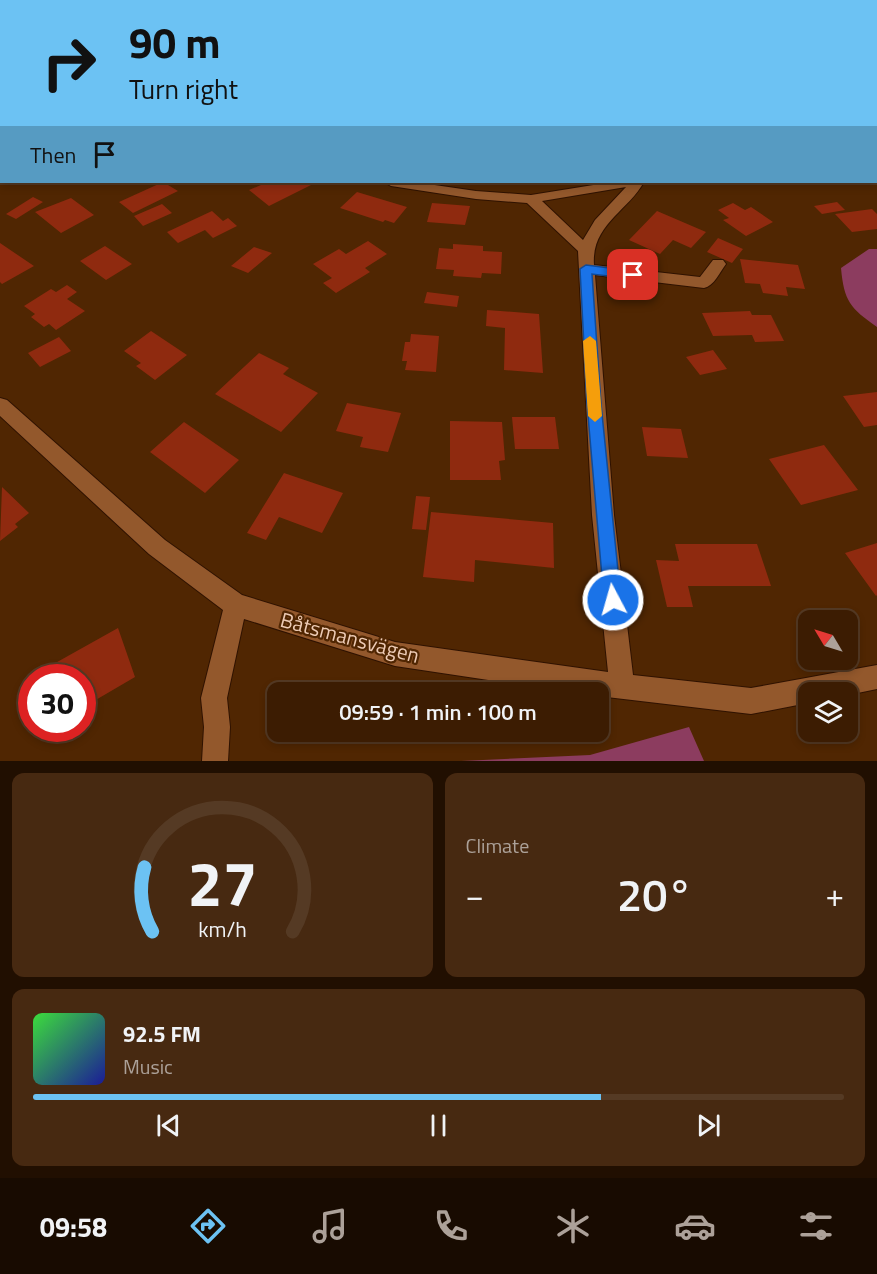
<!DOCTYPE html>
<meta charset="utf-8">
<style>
body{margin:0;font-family:"Titillium Web",sans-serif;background:#472911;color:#f1f3f6;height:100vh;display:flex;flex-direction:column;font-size:22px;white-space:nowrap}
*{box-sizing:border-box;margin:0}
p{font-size:20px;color:#aca199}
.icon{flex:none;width:33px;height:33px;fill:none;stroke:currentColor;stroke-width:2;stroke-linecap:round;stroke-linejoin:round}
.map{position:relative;height:761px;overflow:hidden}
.sheet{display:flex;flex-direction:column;gap:12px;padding:12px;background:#210f01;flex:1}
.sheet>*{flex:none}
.hud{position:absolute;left:0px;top:0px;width:878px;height:183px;box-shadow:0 3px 9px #0003,0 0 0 2px #553a24;background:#6cc2f3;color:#111;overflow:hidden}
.needle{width:39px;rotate:308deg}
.tools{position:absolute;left:798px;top:610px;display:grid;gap:12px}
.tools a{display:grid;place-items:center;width:60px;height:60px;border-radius:12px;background:#3c1c02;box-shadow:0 3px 9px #0003,0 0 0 2px #553a24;font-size:30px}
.speed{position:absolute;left:18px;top:664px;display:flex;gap:12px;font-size:30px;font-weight:700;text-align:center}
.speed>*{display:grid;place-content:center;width:78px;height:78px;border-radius:50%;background:#3c1c02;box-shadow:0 3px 9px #0003,0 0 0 2px #553a24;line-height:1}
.speed .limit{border:9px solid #d22;background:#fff;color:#111}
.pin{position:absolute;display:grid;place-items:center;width:51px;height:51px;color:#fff;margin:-26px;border-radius:12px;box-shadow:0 3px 9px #0006}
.me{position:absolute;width:66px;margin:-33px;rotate:354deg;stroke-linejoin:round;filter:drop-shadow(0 0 4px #0008)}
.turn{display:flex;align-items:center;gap:21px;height:126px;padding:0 30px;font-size:27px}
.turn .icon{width:78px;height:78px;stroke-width:2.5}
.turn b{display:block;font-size:42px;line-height:51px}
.then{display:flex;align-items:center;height:57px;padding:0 30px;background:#0003;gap:12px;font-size:22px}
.big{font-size:45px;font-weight:600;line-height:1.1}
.sheet .widget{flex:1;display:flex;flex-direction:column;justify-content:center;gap:9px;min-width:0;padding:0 21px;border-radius:12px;background:#472911}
.sheet .dial{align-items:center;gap:0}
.dial svg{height:156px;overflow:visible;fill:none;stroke:#553a24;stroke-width:7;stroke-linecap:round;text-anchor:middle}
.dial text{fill:#f1f3f6;stroke:none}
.song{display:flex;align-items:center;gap:18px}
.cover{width:72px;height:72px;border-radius:9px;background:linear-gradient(135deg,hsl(120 70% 55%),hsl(240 70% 35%))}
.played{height:6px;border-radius:3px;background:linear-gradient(90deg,#6cc2f3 70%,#553a24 70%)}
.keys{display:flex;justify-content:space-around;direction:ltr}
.heat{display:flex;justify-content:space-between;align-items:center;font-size:33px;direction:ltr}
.sheet .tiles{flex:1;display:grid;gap:12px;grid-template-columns:1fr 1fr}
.widget:last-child{grid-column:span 2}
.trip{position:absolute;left:267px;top:682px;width:342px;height:60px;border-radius:12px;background:#3c1c02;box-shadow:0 3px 9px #0003,0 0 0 2px #553a24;font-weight:600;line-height:60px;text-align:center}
.tab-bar{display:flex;height:96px;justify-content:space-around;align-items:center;background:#180b01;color:#aca199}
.tab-bar .icon{width:42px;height:42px}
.tab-bar .selected{color:#6cc2f3}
.tab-bar b{font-size:27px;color:#f1f3f6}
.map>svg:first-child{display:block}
</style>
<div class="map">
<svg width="877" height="761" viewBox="0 0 877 761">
<rect width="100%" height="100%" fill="#502602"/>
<!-- green -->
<path fill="#8c3c5f" d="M0,0H863L865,1L2,2L1,31Z
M869,249H877V327C850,308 844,301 841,268Z
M689,727L704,761H461L590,755Z"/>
<!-- building -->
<path fill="#8f2a0f" d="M163,182L178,191L133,213L119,202Z
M268,182H317L269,206L249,190Z
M357,192L407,207L394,223L385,220L383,222L340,208Z
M33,197L43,202L16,219L6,214Z
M71,198L94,215L61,233L35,212Z
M837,202L845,210L822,214L814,206Z
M432,203L470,206L465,225L427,222Z
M733,203L745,210L751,207L773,222L746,236L723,220L729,218L718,210Z
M162,204L172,213L143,226L134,216Z
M872,209L877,214V229L852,232L835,214Z
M212,211L223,221L228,218L237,226L213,238L205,230L178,243L167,232Z
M657,211L706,232L691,248L673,240L660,254L629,240Z
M718,238L743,249L732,263L707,252Z
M368,241L387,254L365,268L370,272L336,293L323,283L332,278L313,264L339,249L346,254Z
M0,243L34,266L2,284L0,282Z
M453,244L483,246V251L502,252L501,274L482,273L481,278L453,276L454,270L436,269L439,248L453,249Z
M105,246L132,264L106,280L80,261Z
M254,247L272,253L248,273L231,266Z
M740,259L798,265L805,289L786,287L788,296L763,293L760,284L745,283Z
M67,285L77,292L67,299L85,311L56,330L49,324L44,327L31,317L35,314L24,306L51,289L56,292Z
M427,292L459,296L457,307L424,303Z
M487,310L539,314L543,373L504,370L505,328L486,326Z
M750,311L752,315H771L784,341L755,342L752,335L713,336L702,313Z
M151,331L187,355L155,380L136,366L141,363L124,351Z
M411,334L439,336L436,372L405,370L407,361H402L405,342H410Z
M59,337L71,351L40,367L28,353Z
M713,350L727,369L700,375L686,357Z
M259,353L289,368L283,374L318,393L281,432L215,394Z
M877,392V425L864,427L843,396Z
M347,403L401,413L388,452L360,447L363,437L336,431Z
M512,417H555L559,449H515Z
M450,421L502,422L505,460L499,461L501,480H450Z
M184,422L239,460L205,493L150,452Z
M642,427L681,429L688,458L647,456Z
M824,445L858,490L801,505L769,459Z
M284,473L343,493L322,533L279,517L266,540L247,533Z
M2,487L29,513L15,524L18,527L0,541Z
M416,496L430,497L426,530L412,529Z
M431,512L553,523L554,568L475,560L474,582L423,577Z
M877,543V595L876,596L845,553Z
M675,544H757L771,586H688L693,607H667L656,560L679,561Z
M118,628L135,677L82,708V678H53L50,666Z"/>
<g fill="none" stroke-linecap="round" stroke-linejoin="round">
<!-- highway-tunnel -->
<path stroke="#683f1d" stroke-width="10" stroke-dasharray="10 5" stroke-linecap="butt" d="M715,0L717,2"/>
<defs>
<path id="minor" d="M876,113H877V121H876Z
M0,116H2L0,124Z
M384,182H414L476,191L531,195L612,182H644C628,211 591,225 594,265L700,277L713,260H723L726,264C720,272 714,286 704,288L595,275L614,515L633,675L751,688L877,665V689L848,695L808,693V703L751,714L598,696V693L561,691L395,666L244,619L227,698L230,727L228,761H202L204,727L201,698L223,610L149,554L0,416V398L7,400L165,540L242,595L395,642L608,672L592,515L578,251L527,203L476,199L391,186ZM626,187L595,220L583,240L542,201Z"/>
</defs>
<!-- minor casing -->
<use href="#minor" stroke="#2f1200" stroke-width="2"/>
<!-- path -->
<path stroke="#805838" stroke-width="2" stroke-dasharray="1.5 1.5" stroke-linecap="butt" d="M115,2L121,0"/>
<!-- minor -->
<use href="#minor" fill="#93582c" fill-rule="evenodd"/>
</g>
<!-- route -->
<path fill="#1a73e8" stroke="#114b97" stroke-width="1.5" d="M586,265L633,271L639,275L633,279L592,274L601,404L621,600L619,607L613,609L607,607L604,600L587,404L580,269Z"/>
<!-- slow -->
<path fill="#f59e0b" d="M590,336L596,341L602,416L595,422L588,416L583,341Z"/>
<g text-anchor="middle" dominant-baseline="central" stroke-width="4.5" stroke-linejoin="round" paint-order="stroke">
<!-- near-street labels -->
<g font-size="21" fill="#edcbb5" stroke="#502602">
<text transform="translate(350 637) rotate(15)">Båtsmansvägen</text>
</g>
</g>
</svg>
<div class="tools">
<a><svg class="needle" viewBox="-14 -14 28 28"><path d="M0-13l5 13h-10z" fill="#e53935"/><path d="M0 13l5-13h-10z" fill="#aca199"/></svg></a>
<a><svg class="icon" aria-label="layers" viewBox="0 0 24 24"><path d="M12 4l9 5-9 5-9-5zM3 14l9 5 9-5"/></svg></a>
</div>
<div class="speed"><div class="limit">30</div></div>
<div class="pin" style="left:633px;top:275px;background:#d93025"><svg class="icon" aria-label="arrive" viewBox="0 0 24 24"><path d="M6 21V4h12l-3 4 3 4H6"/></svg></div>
<svg class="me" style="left:613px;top:600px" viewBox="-20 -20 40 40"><circle r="17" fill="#1a73e8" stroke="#fff" stroke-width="3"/><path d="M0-11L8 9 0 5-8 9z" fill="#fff"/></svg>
<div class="trip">09:59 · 1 min · 100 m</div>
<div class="hud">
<div class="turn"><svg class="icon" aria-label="right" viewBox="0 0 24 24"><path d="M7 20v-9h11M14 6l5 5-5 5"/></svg><div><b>90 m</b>Turn right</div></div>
<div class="then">Then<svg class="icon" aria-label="arrive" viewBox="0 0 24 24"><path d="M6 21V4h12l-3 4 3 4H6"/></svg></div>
</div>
</div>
<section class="sheet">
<div class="tiles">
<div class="widget dial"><svg viewBox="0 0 100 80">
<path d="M14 69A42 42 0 1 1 86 69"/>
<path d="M14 69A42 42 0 0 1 10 36" stroke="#6cc2f3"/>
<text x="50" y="56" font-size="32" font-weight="700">27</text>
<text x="50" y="72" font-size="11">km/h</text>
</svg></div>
<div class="widget"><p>Climate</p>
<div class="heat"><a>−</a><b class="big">20°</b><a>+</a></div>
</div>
<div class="widget">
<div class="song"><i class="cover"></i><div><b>92.5 FM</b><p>Music</p></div></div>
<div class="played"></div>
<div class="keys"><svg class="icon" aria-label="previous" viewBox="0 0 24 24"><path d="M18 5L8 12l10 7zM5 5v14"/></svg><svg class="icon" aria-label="pause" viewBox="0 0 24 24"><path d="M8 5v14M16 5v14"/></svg><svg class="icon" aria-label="next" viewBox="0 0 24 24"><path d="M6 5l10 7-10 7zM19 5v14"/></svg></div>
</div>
</div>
</section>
<nav class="tab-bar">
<b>09:58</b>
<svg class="icon selected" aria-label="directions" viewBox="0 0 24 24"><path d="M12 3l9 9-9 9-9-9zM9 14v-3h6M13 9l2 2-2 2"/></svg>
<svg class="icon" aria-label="music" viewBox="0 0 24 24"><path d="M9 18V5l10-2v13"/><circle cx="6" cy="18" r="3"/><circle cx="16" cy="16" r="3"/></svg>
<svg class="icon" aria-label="phone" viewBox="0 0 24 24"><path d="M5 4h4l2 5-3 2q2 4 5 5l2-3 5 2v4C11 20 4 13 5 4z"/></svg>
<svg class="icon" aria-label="climate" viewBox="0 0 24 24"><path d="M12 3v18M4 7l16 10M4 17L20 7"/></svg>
<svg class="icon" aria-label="car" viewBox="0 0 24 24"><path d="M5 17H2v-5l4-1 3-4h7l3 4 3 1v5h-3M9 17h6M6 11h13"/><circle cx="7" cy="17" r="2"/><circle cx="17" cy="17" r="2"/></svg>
<svg class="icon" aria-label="filters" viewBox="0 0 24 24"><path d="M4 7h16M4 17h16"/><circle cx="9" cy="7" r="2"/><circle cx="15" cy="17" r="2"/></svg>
</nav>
